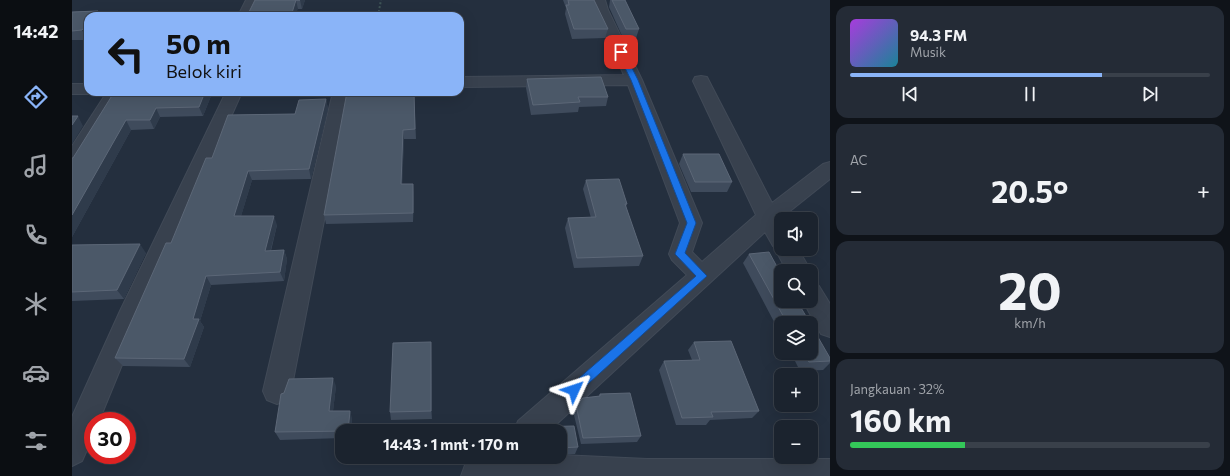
<!DOCTYPE html>
<html lang="id">
<meta charset="utf-8">
<style>
body{margin:0;font-family:Commissioner,sans-serif;background:#242b36;color:#f1f3f6;height:100vh;display:flex;flex-direction:column;font-size:15px;white-space:nowrap}
*{box-sizing:border-box;margin:0}
p{font-size:13px;color:#a0a4aa}
.icon{flex:none;width:22px;height:22px;fill:none;stroke:currentColor;stroke-width:2;stroke-linecap:round;stroke-linejoin:round}
.map{position:relative;flex:1;overflow:hidden}
.sheet{display:flex;flex-direction:column;gap:6px;padding:6px;background:#0f1319;width:400px}
.sheet>*{flex:none}
.banner{position:absolute;left:12px;top:12px;width:380px;height:84px;border-radius:12px;box-shadow:0 4px 16px #0002,0 0 0 1px #39404a;background:#8ab4f8;color:#111;overflow:hidden}
.controls{position:absolute;left:702px;top:212px;display:grid;gap:8px}
.controls a{display:grid;place-items:center;width:44px;height:44px;border-radius:8px;background:#1b232e;box-shadow:0 4px 16px #0002,0 0 0 1px #39404a;font-size:20px}
.speed{position:absolute;left:12px;top:412px;display:flex;gap:8px;font-size:20px;font-weight:700;text-align:center}
.speed>*{display:grid;place-content:center;width:52px;height:52px;border-radius:50%;background:#1b232e;box-shadow:0 4px 16px #0002,0 0 0 1px #39404a;line-height:1}
.speed .limit{border:6px solid #d22;background:#fff;color:#111}
.pin{position:absolute;display:grid;place-items:center;width:34px;height:34px;color:#fff;margin:-17px;border-radius:8px;box-shadow:0 2px 6px #0006}
.me{position:absolute;width:44px;margin:-22px;rotate:48deg;stroke-linejoin:round;filter:drop-shadow(0 0 3px #0008)}
.turn{display:flex;align-items:center;gap:14px;height:84px;padding:0 16px;font-size:18px}
.turn .icon{width:52px;height:52px;stroke-width:2.5}
.turn b{display:block;font-size:28px;line-height:34px}
.big{font-size:30px;font-weight:700;line-height:1.1}
.sheet .card{flex:1;display:flex;flex-direction:column;justify-content:center;gap:6px;min-width:0;padding:0 14px;border-radius:12px;background:#242b36}
.sheet .dial{align-items:center;gap:0}
.dial b{font-size:52px;line-height:1}
.song{display:flex;align-items:center;gap:12px}
.cover{width:48px;height:48px;border-radius:6px;background:linear-gradient(135deg,hsl(280 70% 55%),hsl(190 70% 35%))}
.played{height:4px;border-radius:2px;background:linear-gradient(90deg,#8ab4f8 70%,#39404a 70%)}
.keys{display:flex;justify-content:space-around;direction:ltr}
.heat{display:flex;justify-content:space-between;align-items:center;font-size:22px;direction:ltr}
.charge{height:6px;border-radius:3px;background:linear-gradient(90deg,#34c759 32%,#39404a 0)}
.trip{position:absolute;left:263px;top:424px;width:232px;height:40px;border-radius:12px;background:#1b232e;box-shadow:0 4px 16px #0002,0 0 0 1px #39404a;font-weight:700;line-height:40px;text-align:center}
main{display:flex;flex:1;min-height:0}
.menu{display:flex;flex-direction:column;width:72px;justify-content:space-around;align-items:center;background:#0b0e12;color:#a0a4aa}
.menu .icon{width:28px;height:28px}
.menu .selected{color:#8ab4f8}
.menu b{font-size:18px;color:#f1f3f6}
.map>svg:first-child{display:block}
</style>
<main>
<nav class="menu">
<b>14:42</b>
<svg class="icon selected" aria-label="directions" viewBox="0 0 24 24"><path d="M12 3l9 9-9 9-9-9zM9 14v-3h6M13 9l2 2-2 2"/></svg>
<svg class="icon" aria-label="music" viewBox="0 0 24 24"><path d="M9 18V5l10-2v13"/><circle cx="6" cy="18" r="3"/><circle cx="16" cy="16" r="3"/></svg>
<svg class="icon" aria-label="phone" viewBox="0 0 24 24"><path d="M5 4h4l2 5-3 2q2 4 5 5l2-3 5 2v4C11 20 4 13 5 4z"/></svg>
<svg class="icon" aria-label="climate" viewBox="0 0 24 24"><path d="M12 3v18M4 7l16 10M4 17L20 7"/></svg>
<svg class="icon" aria-label="car" viewBox="0 0 24 24"><path d="M5 17H2v-5l4-1 3-4h7l3 4 3 1v5h-3M9 17h6M6 11h13"/><circle cx="7" cy="17" r="2"/><circle cx="17" cy="17" r="2"/></svg>
<svg class="icon" aria-label="filters" viewBox="0 0 24 24"><path d="M4 7h16M4 17h16"/><circle cx="9" cy="7" r="2"/><circle cx="15" cy="17" r="2"/></svg>
</nav>
<div class="map">
<svg width="758" height="476" viewBox="0 0 758 476">
<rect width="100%" height="100%" fill="#242f3e"/>
<g fill="none" stroke-linecap="round" stroke-linejoin="round">
<defs>
<path id="minor" d="M174,0H188L180,16H166Z
M519,0H533L536,10L570,80L630,223L620,252L630,262L684,215L621,81L623,77L629,76L635,77L637,81L700,203L751,164L758,162V179L708,219L709,249H726L739,271H715L703,249L704,247L701,246L693,232L477,431H442L446,421L615,275L600,260L597,254L608,223L556,85L388,87V77L552,75L522,10Z
M0,84H16V92H22L16,94H0Z
M35,92H51L7,166L0,167V146Z
M154,92H170L72,311L27,421H21V436L10,461L0,466V417L48,311Z
M261,92H277L219,391L215,400L205,404L195,400L191,391Z
M739,283L747,286L758,304V337L749,334L731,301H739Z
M488,455L575,459H758V476H389L393,465L404,457H488Z"/>
</defs>
<!-- minor casing -->
<use href="#minor" stroke="#414a57" stroke-width="2"/>
<!-- path -->
<path stroke="#3f5557" stroke-width="2" stroke-dasharray="2 2" stroke-linecap="butt" d="M306,16L309,0"/>
<!-- minor -->
<use href="#minor" fill="#38414e" fill-rule="evenodd"/>
</g>
<!-- wall -->
<path fill="#3f4b5c" d="M183,0H233L230,9H226Z
M491,0H522L536,29L533,38L500,39L493,14L494,8Z
M538,0H553L567,29L564,38H551L537,7Z
M26,11L28,16H16L15,40H0V12Z
M455,79L536,97L534,106L507,107L506,112L459,115L454,88Z
M342,92L344,139H332L330,184L342,193L341,222L254,224L252,215Z
M41,94L139,96L131,116L88,117L82,129L59,130L0,237V158H1Z
M254,99L256,109L239,179L180,180L169,216L205,225L199,251L212,250L215,259L212,281L139,285L128,321L132,327L118,367L51,366L43,358L99,243L140,158L223,114Z
M611,154L660,182L655,192H619L607,164Z
M514,180L555,204L554,207L571,256L567,266L502,268L493,228L496,218H519L511,189Z
M0,245L74,253L52,299L0,301Z
M677,254L738,323H709V335L671,263Z
M359,342L360,419L319,420L318,412Z
M622,342L687,411L680,418L638,420L634,425H604L587,370L592,361L620,360L616,350Z
M719,353H739L758,358V363L751,370L728,371Z
M264,386L261,411L280,418L279,431H270V438L208,440L203,432Z
M528,394L569,436L565,442L509,444L501,411L504,405L526,397Z
M488,431L506,447L503,454L488,455Z"/>
<!-- shaded-wall -->
<path fill="#2f3b4b" d="M224,0L226,9L223,16H219Z
M228,0H233L230,9Z
M26,11L28,16H22Z
M16,23V39L15,40L10,30Z
M133,92H137L139,96L131,116L127,107Z
M254,99L256,109L239,179L237,169Z
M84,108L88,117L82,129L78,120Z
M6,116L11,126L0,144V125Z
M54,120L59,130L0,237V215Z
M331,130L332,139L330,194L329,184Z
M176,171L180,180L166,226L162,216Z
M341,184L342,193L341,222Z
M202,216L205,225L196,260L193,251Z
M68,244L74,253L52,299L45,290Z
M212,250L215,259L212,281L208,272Z
M134,276L139,285L128,321L132,327L118,367L112,359L121,319Z
M359,342V351L360,419L359,411Z
M261,378L264,386L260,419L257,411Z
M278,411L280,418L279,431H276Z"/>
<!-- building -->
<path fill="#4b5868" stroke="#5c6777" d="M183,0H228H224L219,16H175Z
M496,0H522L536,29H502L494,5H497Z
M540,0H553L567,29H554Z
M26,11L22,16H16V23L10,30L0,31V12Z
M529,77L536,97H506L508,102L461,105L455,79Z
M73,92H133L127,107L84,108L78,120H54L0,215V158H1L41,94L72,93Z
M275,92H342L343,129L331,130L329,184H341V213L252,215Z
M254,99L237,169L176,171L162,216H202L193,251L212,250L208,272L134,276L121,319H127L112,359L43,358L94,243H99L134,158H140L156,115L223,114L227,100Z
M0,116H6L0,125Z
M611,154H647L660,182H623Z
M547,179L555,204H553L571,256L505,258L496,218L524,217L514,180Z
M68,244L45,290L0,292V245Z
M697,252L709,274V301H725L738,323H715L677,254Z
M739,325L758,358V361L737,362L731,353H739Z
M659,341L687,411L639,412L641,417L610,418L592,361L628,360L622,342Z
M359,342V411L318,412L321,343Z
M261,378L257,411H278L276,431L203,432L209,394L212,393L217,379Z
M558,393L569,436L511,438L504,405L511,398L528,396V394Z
M502,426L506,447L488,448V431H462L461,427Z"/>
<!-- route -->
<path fill="#1a73e8" stroke="#114b97" d="M546,51L552,52L566,80L624,223L613,253L635,276L506,393L502,395L498,393L496,390L498,386L624,276L603,254L615,223L559,80L545,52Z"/>
</svg>
<div class="controls">
<a><svg class="icon" aria-label="sound" viewBox="0 0 24 24"><path d="M4 9h4l5-4v14l-5-4H4zM17 9q2 3 0 6"/></svg></a>
<a><svg class="icon" aria-label="search" viewBox="0 0 24 24"><circle cx="10" cy="10" r="6"/><path d="M15 15l6 6"/></svg></a>
<a><svg class="icon" aria-label="layers" viewBox="0 0 24 24"><path d="M12 4l9 5-9 5-9-5zM3 14l9 5 9-5"/></svg></a>
<a>+</a>
<a>−</a>
</div>
<div class="speed"><div class="limit">30</div></div>
<div class="pin" style="left:549px;top:52px;background:#d93025"><svg class="icon" aria-label="arrive" viewBox="0 0 24 24"><path d="M6 21V4h12l-3 4 3 4H6"/></svg></div>
<svg class="me" style="left:502px;top:390px" viewBox="-20 -20 40 40"><path d="M0-17L14 15 0 8-14 15z" fill="#1a73e8" stroke="#fff" stroke-width="4"/></svg>
<div class="trip">14:43 · 1 mnt · 170 m</div>
<div class="banner">
<div class="turn"><svg class="icon" aria-label="left" viewBox="0 0 24 24"><path d="M17 20v-9H6M10 6l-5 5 5 5"/></svg><div><b>50 m</b>Belok kiri</div></div>
</div>
</div>
<section class="sheet">
<div class="card">
<div class="song"><i class="cover"></i><div><b>94.3 FM</b><p>Musik</p></div></div>
<div class="played"></div>
<div class="keys"><svg class="icon" aria-label="previous" viewBox="0 0 24 24"><path d="M18 5L8 12l10 7zM5 5v14"/></svg><svg class="icon" aria-label="pause" viewBox="0 0 24 24"><path d="M8 5v14M16 5v14"/></svg><svg class="icon" aria-label="next" viewBox="0 0 24 24"><path d="M6 5l10 7-10 7zM19 5v14"/></svg></div>
</div>
<div class="card"><p>AC</p>
<div class="heat"><a>−</a><b class="big">20.5°</b><a>+</a></div>
</div>
<div class="card dial"><b>20</b><p>km/h</p></div>
<div class="card"><p>Jangkauan · 32%</p><b class="big">160 km</b><div class="charge"></div></div>
</section>
</main>
